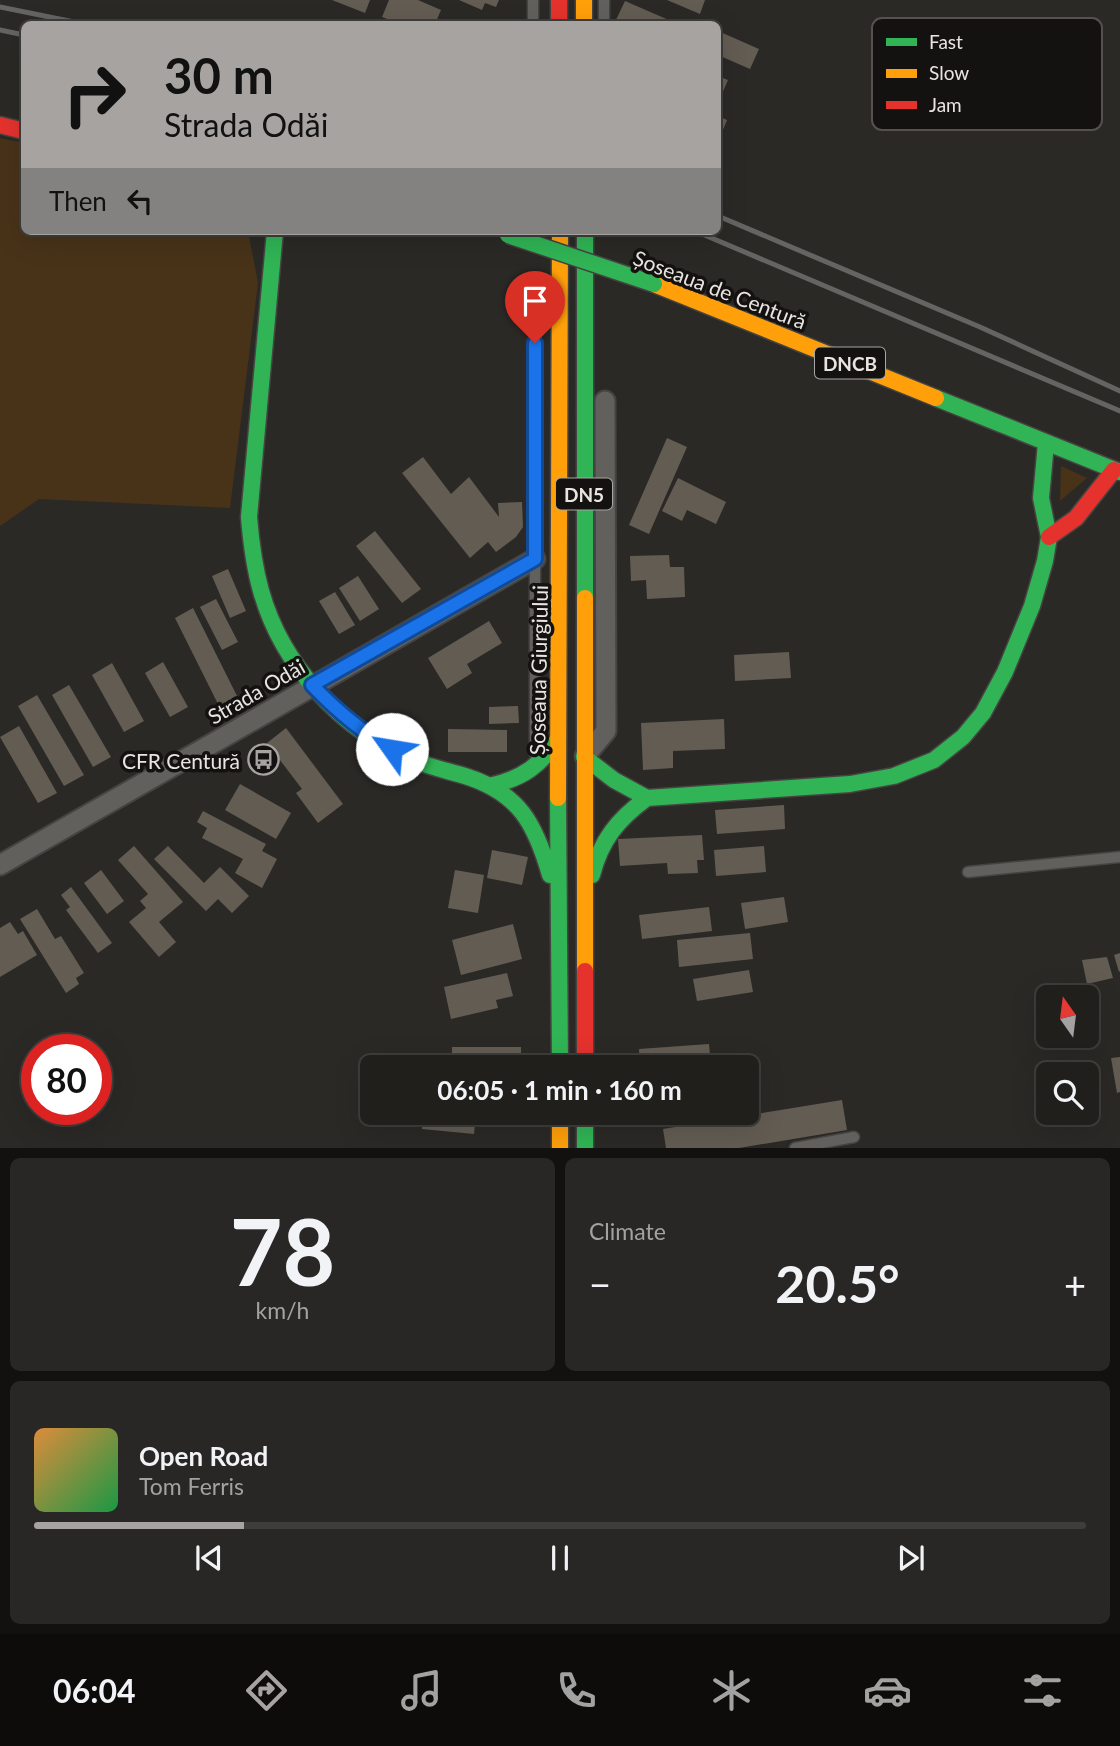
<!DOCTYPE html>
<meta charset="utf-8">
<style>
body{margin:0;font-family:Lato,sans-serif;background:#282725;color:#f1f3f6;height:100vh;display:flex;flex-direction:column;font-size:26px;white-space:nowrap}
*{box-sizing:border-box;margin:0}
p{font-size:23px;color:#a2a2a3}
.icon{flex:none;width:38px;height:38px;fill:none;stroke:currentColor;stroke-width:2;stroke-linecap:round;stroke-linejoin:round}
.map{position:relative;height:1148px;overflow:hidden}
.side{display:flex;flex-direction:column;gap:10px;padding:10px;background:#12110f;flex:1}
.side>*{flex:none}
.hud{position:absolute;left:21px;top:21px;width:700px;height:214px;border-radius:10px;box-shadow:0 7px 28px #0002,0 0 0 2px #3d3d3b;background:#a6a3a0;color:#111;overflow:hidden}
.needle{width:46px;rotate:346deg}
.tools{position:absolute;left:1036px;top:985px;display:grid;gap:14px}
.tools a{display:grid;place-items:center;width:63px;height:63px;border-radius:10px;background:#201f1c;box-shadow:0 7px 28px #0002,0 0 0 2px #3d3d3b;font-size:35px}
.speed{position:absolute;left:21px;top:1034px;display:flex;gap:14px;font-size:35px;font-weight:700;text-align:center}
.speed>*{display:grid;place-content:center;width:91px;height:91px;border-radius:50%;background:#201f1c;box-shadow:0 7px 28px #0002,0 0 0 2px #3d3d3b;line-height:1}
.speed .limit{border:10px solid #d22;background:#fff;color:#111}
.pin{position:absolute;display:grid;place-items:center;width:60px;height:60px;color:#fff;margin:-72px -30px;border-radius:50% 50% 50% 0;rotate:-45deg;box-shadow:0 0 7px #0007}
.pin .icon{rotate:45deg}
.me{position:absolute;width:77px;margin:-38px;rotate:302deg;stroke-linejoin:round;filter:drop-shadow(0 0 5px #0008)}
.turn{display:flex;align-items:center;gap:24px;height:147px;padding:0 28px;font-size:32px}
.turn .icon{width:91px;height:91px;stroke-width:2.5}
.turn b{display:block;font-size:49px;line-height:60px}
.then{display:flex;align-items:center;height:66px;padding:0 28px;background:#0003;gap:14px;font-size:26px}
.big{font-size:52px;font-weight:700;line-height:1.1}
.side .card{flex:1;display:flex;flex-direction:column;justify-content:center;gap:10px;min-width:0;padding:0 24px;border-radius:10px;background:#282725}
.side .dial{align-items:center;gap:0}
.dial b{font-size:91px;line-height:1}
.song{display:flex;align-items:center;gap:21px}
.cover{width:84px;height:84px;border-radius:10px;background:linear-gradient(135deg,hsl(30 70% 55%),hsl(140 70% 35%))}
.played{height:7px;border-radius:4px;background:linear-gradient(90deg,#a6a3a0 20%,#3d3d3b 20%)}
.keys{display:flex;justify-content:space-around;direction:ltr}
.heat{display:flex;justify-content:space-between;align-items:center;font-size:38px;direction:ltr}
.side .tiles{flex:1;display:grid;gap:10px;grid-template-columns:1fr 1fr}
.card:last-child{grid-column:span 2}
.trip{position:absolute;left:360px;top:1055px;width:399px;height:70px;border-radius:10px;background:#201f1c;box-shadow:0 7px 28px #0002,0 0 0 2px #3d3d3b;font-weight:700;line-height:70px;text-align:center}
.dock{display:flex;height:112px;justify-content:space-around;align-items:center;background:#0d0c0b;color:#a2a2a3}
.dock .icon{width:49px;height:49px}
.dock .selected{color:#a6a3a0}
.dock b{font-size:32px;color:#f1f3f6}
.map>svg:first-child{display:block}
</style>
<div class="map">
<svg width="1120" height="1148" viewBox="0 0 1120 1148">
<rect width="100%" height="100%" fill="#2b2926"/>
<!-- green -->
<path fill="#483318" d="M0,138L24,143V231H248L258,283L230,508L39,499L0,526Z
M1061,466L1087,478L1060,501Z"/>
<!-- building -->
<path fill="#635c53" d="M332,0H370L365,13Z
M389,0H418L441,10L435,24H401L382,17Z
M459,0H499L496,7L485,3L482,10Z
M667,0H705L700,14Z
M625,1L678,24H614Z
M718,31L759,49L750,69L718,55Z
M718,76L728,80L718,103Z
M718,116L727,120L718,142Z
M667,438L687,447L649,534L629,525Z
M423,457L451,494L469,477L499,517L498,503L522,502L523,527L516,537L496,552L488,542L470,558L402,473Z
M678,478L726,502L716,524L687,510L682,521L662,511Z
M375,531L421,589L402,603L356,546Z
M669,555L670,567H684L685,597L647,599L646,580L631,581L630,556Z
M228,569L246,611L230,618L212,576Z
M358,576L379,609L360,621L339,588Z
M335,592L355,625L339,634L319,601Z
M216,599L238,642L222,650L200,607Z
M193,608L237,696L219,706L175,618Z
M489,621L502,643L467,664L472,673L447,689L428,658Z
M789,652L791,678L735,681L734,655Z
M163,662L188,707L170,717L145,673Z
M112,663L144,721L124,732L92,675Z
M69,685L111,757L93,767L52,695Z
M37,695L84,775L64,786L18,706Z
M518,706L519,723L489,724V707Z
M724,719L725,749L673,751V768L643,770L641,723Z
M19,726L57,793L38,803L0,737Z
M286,728L343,804L318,823L296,793L302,789L267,743Z
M448,729L507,730V752H448Z
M240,784L291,813L276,839L225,810Z
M784,805L785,829L717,834L715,810Z
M203,811L266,844L262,851L277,859L262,888L235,873L243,859L202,838L207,828L197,822Z
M702,835L704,860H697L698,873L668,874L667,863L620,866L618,839Z
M134,846L183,902L159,922L176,942L159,957L129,922L146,908L140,901L148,894L118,860Z
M168,846L204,883L220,867L249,896L232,913L218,899L206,911L154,859Z
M764,846L766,872L716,876L714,850Z
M492,850L528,857L522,885L487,878Z
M101,870L124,901L107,914L84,883Z
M455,870L484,875L478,913L448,908Z
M71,887L112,943L98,953L66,910L70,907L61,895Z
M784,897L788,922L745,929L741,903Z
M709,907L712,931L642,939L639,915Z
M37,909L55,939L61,936L84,973L76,978L79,984L66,993L20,919Z
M10,922L18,934L23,931L37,955L0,977V928Z
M513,924L522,959L461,975L452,940Z
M750,933L753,959L679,967L677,940Z
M1120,953V971L1119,972L1114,955Z
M1107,957L1113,978L1087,984L1082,960Z
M749,970L753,992L697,1001L693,979Z
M507,973L513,996L496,1000L498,1008L451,1019L444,987Z
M709,1044L711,1066L640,1068L639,1049Z
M452,1047H521V1068H452Z
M1120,1057V1092L1117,1093L1111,1058Z
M842,1100L847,1130L739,1148H666L663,1129Z
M424,1113H476L474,1134L422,1129Z"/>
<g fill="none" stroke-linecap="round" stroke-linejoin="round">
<defs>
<path id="lane" d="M533,0V24
M604,24V0
M535,754V343
M968,872L1120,857
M795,1148L854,1137"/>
<path id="street" d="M585,756L606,731L605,401
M0,865L535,559"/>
<path id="fast" d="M275,231L249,517C251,542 254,566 261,591C282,666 342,730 413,760C430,767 448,771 465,776C519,793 535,823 550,875
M585,231V598
M936,398L1120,472
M584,757L614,780L647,798L850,784L894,776L934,760L963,737L983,713L1005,672L1032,606L1045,561L1049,537L1041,498L1046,443
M493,785C523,778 541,765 558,739
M558,798L560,1068
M592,875C601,840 618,819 647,798
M585,1113V1148"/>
<path id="slow" d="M584,0V24
M654,284L936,398
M585,598V971
M558,798L560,231
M560,1113V1148"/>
<path id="jam" d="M559,0V24
M0,125L24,131
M1049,537L1076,518L1114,470
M585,971V1068"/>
</defs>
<!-- lane casing -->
<use href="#lane" stroke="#464442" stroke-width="13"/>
<!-- street casing -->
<use href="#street" stroke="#464442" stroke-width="23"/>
<!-- fast casing -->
<use href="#fast" stroke="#464442" stroke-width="19"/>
<!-- slow casing -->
<use href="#slow" stroke="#464442" stroke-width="19"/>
<!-- jam casing -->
<use href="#jam" stroke="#464442" stroke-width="19"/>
<!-- lane -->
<use href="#lane" stroke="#61605d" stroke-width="10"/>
<!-- street -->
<use href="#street" stroke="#61605d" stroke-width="19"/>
<!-- fast -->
<use href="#fast" stroke="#30b455" stroke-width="16"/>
<!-- slow -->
<use href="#slow" stroke="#ff9f0a" stroke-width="16"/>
<!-- jam -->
<use href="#jam" stroke="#e5322d" stroke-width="16"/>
<!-- rail -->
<path stroke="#666462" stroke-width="5" d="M0,7L84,24
M0,30L24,35
M718,216L980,327L1120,391
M695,231L1120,411"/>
<defs>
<path id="fast-bridge" d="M508,235L654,284"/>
</defs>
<!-- fast-bridge casing -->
<use href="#fast-bridge" stroke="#464442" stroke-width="19" stroke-linecap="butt"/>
<!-- fast-bridge -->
<use href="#fast-bridge" stroke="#30b455" stroke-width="16"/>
</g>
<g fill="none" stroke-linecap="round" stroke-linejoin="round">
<defs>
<path id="route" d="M392,749C361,732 336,710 312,685L535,559V343"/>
</defs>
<!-- route casing -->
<use href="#route" stroke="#114b97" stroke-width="18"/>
<!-- route -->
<use href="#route" stroke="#1a73e8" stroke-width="12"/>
</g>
<!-- icons -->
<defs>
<symbol id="bus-ring" viewBox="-11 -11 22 22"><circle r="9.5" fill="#141210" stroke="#a6a3a0" stroke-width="1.5"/><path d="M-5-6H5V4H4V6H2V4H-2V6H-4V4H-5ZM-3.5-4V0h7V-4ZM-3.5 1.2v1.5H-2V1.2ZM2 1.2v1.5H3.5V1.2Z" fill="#a6a3a0"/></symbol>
</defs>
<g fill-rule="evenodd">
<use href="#bus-ring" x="246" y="742" width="35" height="35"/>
</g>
<g text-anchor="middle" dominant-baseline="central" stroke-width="7" stroke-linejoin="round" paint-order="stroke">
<!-- shield labels -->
<g fill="#141210" stroke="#a8a6a2" stroke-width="2">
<rect x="815" y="347.5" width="70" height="31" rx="5"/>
<rect x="556" y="478.5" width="56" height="31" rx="5"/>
</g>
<g font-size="19" font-weight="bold" fill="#e8e5e1">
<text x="850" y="363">DNCB</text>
<text x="584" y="494">DN5</text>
</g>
<!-- street labels -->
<g font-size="21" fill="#e8e5e1" stroke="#141210">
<text transform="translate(720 289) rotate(21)">Șoseaua de Centură</text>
<text transform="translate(538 670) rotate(-89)">Șoseaua Giurgiului</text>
<text transform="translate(256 691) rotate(-30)">Strada Odăi</text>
</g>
<!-- poi labels -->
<g font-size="21" fill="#e8e5e1" stroke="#141210" text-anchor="end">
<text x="240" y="760">CFR Centură</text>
</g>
</g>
<!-- legend -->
<rect x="872" y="18" width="230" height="112" rx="10" fill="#141210" stroke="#54514f" stroke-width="2"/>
<rect x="886" y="38" width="31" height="8" fill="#30b455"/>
<rect x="886" y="69" width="31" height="9" fill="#ff9f0a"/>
<rect x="886" y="101" width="31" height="8" fill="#e5322d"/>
<g font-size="19" fill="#e8e5e1">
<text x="929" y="49">Fast</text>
<text x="929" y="80">Slow</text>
<text x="929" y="112">Jam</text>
</g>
</svg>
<div class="tools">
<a><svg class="needle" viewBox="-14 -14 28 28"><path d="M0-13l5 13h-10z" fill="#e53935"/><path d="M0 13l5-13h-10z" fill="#a2a2a3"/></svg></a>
<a><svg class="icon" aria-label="search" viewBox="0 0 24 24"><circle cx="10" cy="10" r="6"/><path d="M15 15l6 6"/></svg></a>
</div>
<div class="speed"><div class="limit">80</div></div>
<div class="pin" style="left:535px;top:343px;background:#d93025"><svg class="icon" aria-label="arrive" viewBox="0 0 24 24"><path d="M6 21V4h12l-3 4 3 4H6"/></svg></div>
<svg class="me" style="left:392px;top:749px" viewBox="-20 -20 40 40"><circle r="19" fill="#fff"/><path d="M0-13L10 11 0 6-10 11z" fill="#1a73e8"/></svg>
<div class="trip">06:05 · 1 min · 160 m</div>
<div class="hud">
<div class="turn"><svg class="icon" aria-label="right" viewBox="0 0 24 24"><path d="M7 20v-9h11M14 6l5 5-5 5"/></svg><div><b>30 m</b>Strada Odăi</div></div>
<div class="then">Then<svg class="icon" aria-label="left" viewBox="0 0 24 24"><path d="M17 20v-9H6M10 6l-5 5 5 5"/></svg></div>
</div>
</div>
<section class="side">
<div class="tiles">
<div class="card dial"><b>78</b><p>km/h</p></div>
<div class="card"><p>Climate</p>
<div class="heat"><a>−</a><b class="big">20.5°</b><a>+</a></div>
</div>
<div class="card">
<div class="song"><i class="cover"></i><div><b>Open Road</b><p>Tom Ferris</p></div></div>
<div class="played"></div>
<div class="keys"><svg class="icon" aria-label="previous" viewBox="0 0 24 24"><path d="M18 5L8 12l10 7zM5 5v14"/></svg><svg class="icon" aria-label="pause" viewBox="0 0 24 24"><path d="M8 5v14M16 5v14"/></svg><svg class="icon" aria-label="next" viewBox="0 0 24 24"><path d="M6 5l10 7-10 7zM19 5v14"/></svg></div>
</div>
</div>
</section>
<nav class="dock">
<b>06:04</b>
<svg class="icon selected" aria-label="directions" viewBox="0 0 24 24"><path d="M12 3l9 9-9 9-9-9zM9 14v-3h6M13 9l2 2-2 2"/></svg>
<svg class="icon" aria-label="music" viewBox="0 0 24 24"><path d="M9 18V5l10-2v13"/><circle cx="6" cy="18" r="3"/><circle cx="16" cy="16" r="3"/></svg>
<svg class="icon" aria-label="phone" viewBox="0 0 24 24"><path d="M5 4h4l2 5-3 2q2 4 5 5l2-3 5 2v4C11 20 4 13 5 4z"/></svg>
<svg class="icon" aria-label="climate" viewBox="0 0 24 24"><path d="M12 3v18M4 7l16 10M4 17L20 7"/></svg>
<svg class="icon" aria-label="car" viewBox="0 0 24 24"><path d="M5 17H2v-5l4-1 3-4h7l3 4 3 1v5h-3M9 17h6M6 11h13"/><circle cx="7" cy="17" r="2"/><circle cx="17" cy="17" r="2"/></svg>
<svg class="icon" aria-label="filters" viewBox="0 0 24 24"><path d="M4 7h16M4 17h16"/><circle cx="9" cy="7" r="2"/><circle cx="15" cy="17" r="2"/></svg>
</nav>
